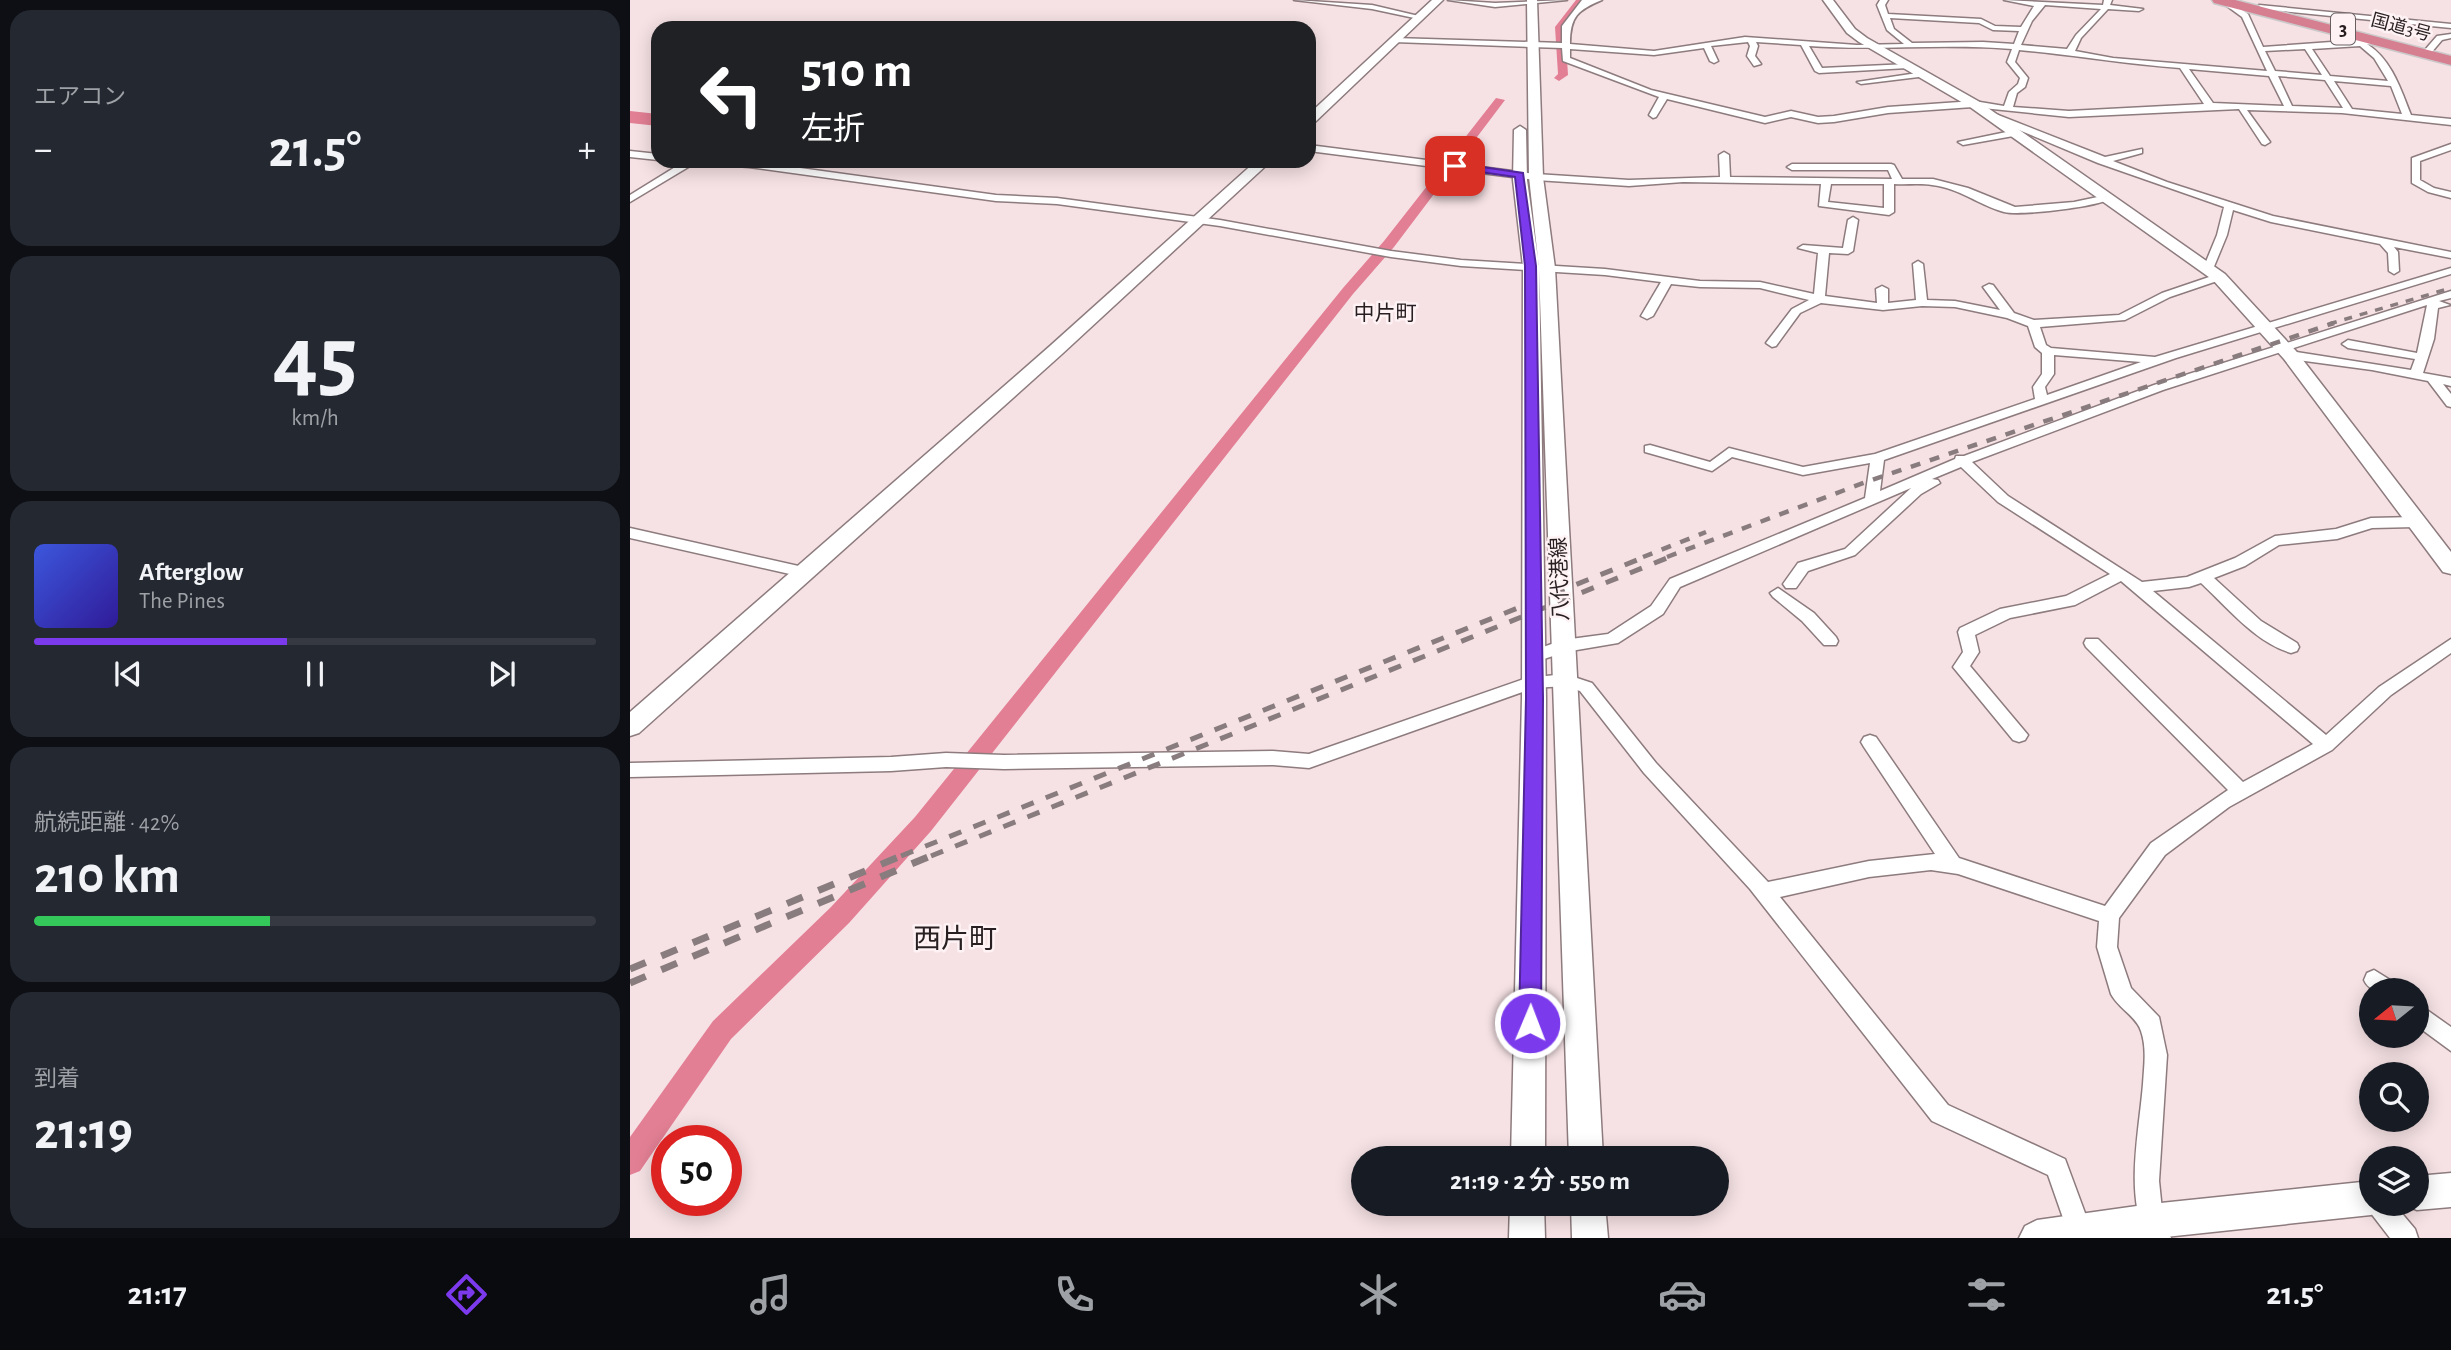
<!DOCTYPE html>
<html lang="ja">
<meta charset="utf-8">
<style>
body{margin:0;font-family:"Alegreya Sans","Noto Sans JP",sans-serif;background:#242831;color:#f1f3f6;height:100vh;display:flex;flex-direction:column;font-size:26px;white-space:nowrap}
*{box-sizing:border-box;margin:0}
p{font-size:23px;color:#9ea1a6}
.icon{flex:none;width:38px;height:38px;fill:none;stroke:currentColor;stroke-width:2;stroke-linecap:round;stroke-linejoin:round}
.map{position:relative;flex:1;overflow:hidden}
.drawer{display:flex;flex-direction:column;gap:10px;padding:10px;background:#0d0f14;width:630px}
.drawer>*{flex:none}
.top-card{position:absolute;left:21px;top:21px;width:665px;height:147px;border-radius:21px;box-shadow:0 4px 18px #0003;background:#202124;color:#fff;overflow:hidden}
.needle{width:46px;rotate:252deg}
.buttons{position:absolute;left:1729px;top:978px;display:grid;gap:14px}
.buttons a{display:grid;place-items:center;width:70px;height:70px;border-radius:50%;background:#171b24;box-shadow:0 4px 18px #0003;font-size:35px}
.speed{position:absolute;left:21px;top:1125px;display:flex;gap:14px;font-size:35px;font-weight:700;text-align:center}
.speed>*{display:grid;place-content:center;width:91px;height:91px;border-radius:50%;background:#171b24;box-shadow:0 4px 18px #0003;line-height:1}
.speed .limit{border:10px solid #d22;background:#fff;color:#111}
.pin{position:absolute;display:grid;place-items:center;width:60px;height:60px;color:#fff;margin:-30px;border-radius:14px;box-shadow:0 4px 10px #0006}
.me{position:absolute;width:77px;margin:-38px;rotate:1deg;stroke-linejoin:round;filter:drop-shadow(0 0 5px #0008)}
.turn{display:flex;align-items:center;gap:24px;height:147px;padding:0 35px;font-size:32px}
.turn .icon{width:91px;height:91px;stroke-width:2.5}
.turn b{display:block;font-size:49px;line-height:60px}
.big{font-size:52px;font-weight:600;line-height:1.1}
.drawer .widget{flex:1;display:flex;flex-direction:column;justify-content:center;gap:10px;min-width:0;padding:0 24px;border-radius:21px;background:#242831}
.drawer .dial{align-items:center;gap:0}
.dial b{font-size:91px;line-height:1}
.song{display:flex;align-items:center;gap:21px}
.cover{width:84px;height:84px;border-radius:10px;background:linear-gradient(135deg,hsl(230 70% 55%),hsl(250 70% 35%))}
.played{height:7px;border-radius:4px;background:linear-gradient(90deg,#7c3aed 45%,#363941 45%)}
.keys{display:flex;justify-content:space-around;direction:ltr}
.heat{display:flex;justify-content:space-between;align-items:center;font-size:38px;direction:ltr}
.charge{height:10px;border-radius:5px;background:linear-gradient(90deg,#34c759 42%,#363941 0)}
.trip{position:absolute;left:721px;top:1146px;width:378px;height:70px;border-radius:35px;background:#171b24;box-shadow:0 4px 18px #0003;font-weight:600;line-height:70px;text-align:center}
.menu{display:flex;height:112px;justify-content:space-around;align-items:center;background:#090b0e;color:#9ea1a6}
.menu .icon{width:49px;height:49px}
.menu .on{color:#7c3aed}
.menu b{font-size:32px;color:#f1f3f6}
main{display:flex;flex:1;min-height:0}
.map>svg:first-child{display:block}
</style>
<main>
<section class="drawer">
<div class="widget"><p>エアコン</p>
<div class="heat"><a>−</a><b class="big">21.5°</b><a>+</a></div>
</div>
<div class="widget dial"><b>45</b><p>km/h</p></div>
<div class="widget">
<div class="song"><i class="cover"></i><div><b>Afterglow</b><p>The Pines</p></div></div>
<div class="played"></div>
<div class="keys"><svg class="icon" aria-label="previous" viewBox="0 0 24 24"><path d="M18 5L8 12l10 7zM5 5v14"/></svg><svg class="icon" aria-label="pause" viewBox="0 0 24 24"><path d="M8 5v14M16 5v14"/></svg><svg class="icon" aria-label="next" viewBox="0 0 24 24"><path d="M6 5l10 7-10 7zM19 5v14"/></svg></div>
</div>
<div class="widget"><p>航続距離 · 42%</p><b class="big">210 km</b><div class="charge"></div></div>
<div class="widget"><p>到着</p><b class="big">21:19</b></div>
</section>
<div class="map">
<svg width="1821" height="1238" viewBox="0 0 1821 1238">
<rect width="100%" height="100%" fill="#f6e2e5"/>
<g fill="none" stroke-linecap="round" stroke-linejoin="round">
<!-- canal -->
<path fill="#e37f94" fill-rule="evenodd" d="M946,0H954L935,27L938,75L929,81L924,78L928,74L925,27Z
M866,98L875,100L764,247L723,294L301,831L219,923L101,1039L10,1171L0,1175V1137L83,1021L201,907L285,817L713,288L754,241Z"/>
<!-- river -->
<path fill="#e37f94" fill-rule="evenodd" d="M0,111L28,114V126L0,123Z"/>
<defs>
<path id="street" d="M664,0L742,5L793,17L789,19L742,9Z
M818,0L865,3L937,0L865,7Z
M952,0H972C948,10 940,16 940,44L1024,51L1115,37L1227,45L1274,44L1257,30L1247,5L1250,0H1258L1255,5L1258,14L1351,19L1365,26L1391,27L1404,6L1374,0L1473,5L1474,0H1482L1480,5L1513,9L1509,11L1478,9L1451,38L1445,51L1483,58L1637,71L1612,17L1590,1L1597,0L1618,14L1633,47L1743,39V43L1737,44C1762,60 1771,90 1781,115L1821,119V125L1712,113L1617,110L1640,142L1635,145L1632,144L1609,109L1439,117L1343,107L1258,113L1204,122L1188,123L1161,117L1135,123L1037,99L1026,117L1023,118L1019,115L1029,97L933,61L932,48L764,42L760,40L764,38L932,43V26ZM1415,5L1471,9L1446,35L1437,49L1391,45L1402,21ZM1260,18L1349,23L1363,30L1389,31L1384,44L1353,42L1282,43L1264,29ZM1118,42L1120,46L1117,56L1124,66L1131,64L1125,56L1128,46L1126,42L1171,45L1185,71L1189,73L1278,68L1282,66L1278,64L1192,68L1179,46C1247,51 1314,43 1382,49L1377,62L1390,78L1388,84L1379,92L1374,106L1344,101L1258,107L1204,116L1188,117L1161,111L1135,117L1021,90L940,58V49L1024,55L1074,48L1080,61L1084,63L1088,61L1081,46ZM1730,46L1744,58L1758,81L1700,76L1682,49ZM1675,49L1692,75L1645,71L1635,51ZM1389,50C1443,55 1496,64 1550,68L1574,104L1439,111L1383,107L1387,93L1395,87L1398,78L1385,62ZM1559,69L1639,76L1654,106L1583,103ZM1648,76L1695,80L1713,108L1662,106ZM1704,81L1761,86L1772,114L1722,109Z
M1629,5L1821,24V28L1632,9Z
M1821,34V38L1812,40L1801,53L1794,51L1807,36Z
M1294,72L1297,76L1231,84L1227,82Z
M1363,113L1475,157L1512,149V153L1483,161L1537,182L1643,216L1821,252V258L1764,247L1768,252L1769,271L1764,274L1759,271L1758,253L1750,244L1641,222L1603,210L1597,235L1583,269L1574,271L1573,269L1587,235L1594,207L1468,163L1360,118L1359,116Z
M1386,130L1390,133L1389,135L1333,145L1328,142Z
M1821,144V150L1790,161V180L1804,188L1821,192V198L1798,192L1782,183V158Z
M679,145L906,174L999,180L1090,177L1089,155L1094,152L1099,155L1100,177L1262,179L1258,170H1162L1157,167L1162,164H1261L1264,165L1272,179H1303L1338,188L1385,207L1444,202L1477,195L1482,198C1468,207 1391,216 1374,212C1349,205 1329,188 1302,185C1290,183 1276,185 1264,184V212L1259,215L1189,206L1191,184L1053,182L999,186L906,180L679,151ZM1201,184H1254V208L1198,202Z
M0,151L28,154V160L0,157Z
M55,161H119L366,195L427,198L590,220L761,251L831,260L975,269L1070,281L1130,282L1184,294L1188,253L1168,248L1173,245L1213,248L1218,220L1223,217L1228,220L1223,251L1218,254L1199,253L1195,296L1247,303L1246,289L1252,286L1258,289V303L1286,300L1283,264L1288,261L1293,264L1297,300L1325,301L1370,310L1353,287L1359,284L1363,285L1384,313L1404,320L1489,315L1532,293L1585,275H1593V279L1540,297L1495,320L1410,327L1416,345L1421,348L1525,357L1821,268V274L1546,358L1254,460L1250,491L1325,459L1326,456H1334L1524,385L1821,291V298L1809,301L1820,305L1808,308L1804,339L1793,373L1821,378V386L1813,384L1821,394V407L1817,406L1798,381L1742,370L1660,359L1654,355L1660,351L1781,370L1785,359L1718,348L1712,344L1718,340L1787,353L1797,305L1533,390L1342,462L1378,496L1512,582L1557,577L1605,558L1645,536L1706,529L1741,518L1785,517L1792,522L1785,527L1742,528L1707,539L1649,545L1615,566L1584,578L1631,621L1667,643L1669,647L1667,651L1661,653C1625,642 1598,608 1571,583L1559,587L1523,591L1696,735L1749,687L1821,639V653L1761,695L1702,750L1599,807L1535,855L1489,918L1487,947L1501,988L1529,1017L1537,1055L1529,1181L1533,1220L1541,1238H1516C1495,1192 1509,1133 1513,1084C1514,1067 1517,1048 1511,1031C1507,1017 1488,1008 1481,994L1467,947L1469,921L1328,874L1301,870L1239,877L1150,897L1318,1105L1435,1159L1462,1232L1460,1238H1440L1418,1175L1302,1121L1120,889L1014,773L950,691L935,686L904,688L679,768L643,765L374,769L316,767L261,771L0,777V763L261,757L316,753L374,755L643,751L679,754L897,678L935,674L962,683L1026,763L1138,882L1239,861L1305,854L1234,747L1231,742L1234,737L1240,735L1246,737L1329,858L1475,906L1521,843L1598,790L1456,647L1454,643L1456,639H1468L1613,782L1683,744L1491,581L1445,605L1380,618L1345,635L1349,652L1340,666L1398,735L1395,740L1389,742L1383,740L1323,667L1333,652L1328,632L1330,628L1370,609L1436,596L1480,574L1368,502L1331,467L1302,479L1308,480L1310,483L1291,494L1225,555L1178,571L1166,588H1156L1153,584L1168,563L1215,549L1281,488L1050,587L1033,614L988,643L935,652L902,663L896,661L894,657L896,653L933,640L978,634L1021,606L1040,579L1235,498L1240,463L1173,475L1102,457L1082,471L1015,452V446L1020,445L1080,462L1099,448L1173,467L1245,454L1405,399L1403,387L1412,374V353L1405,347L1398,326L1377,318L1325,307L1292,306L1253,310L1191,303L1170,313L1146,346L1142,347L1136,343L1162,309L1179,300L1130,288L1070,287L1041,284L1023,316L1017,319L1011,316L1031,282L975,275L831,266L761,257L590,226L427,204L366,201L119,167L65,163L0,202V195ZM1424,355L1511,362L1417,395L1415,387L1424,374Z
M0,528L173,567L181,572L173,577L0,538Z
M1148,588L1184,613L1206,637L1208,641L1206,645H1194L1172,621L1143,597L1140,593Z
M1744,970L1765,983L1768,990C1754,990 1740,994 1734,980L1737,973Z
M1787,1003L1821,1027V1051L1787,1026Z
M1741,1195V1204H1764L1785,1229L1788,1238H1760L1740,1212L1736,1204Z"/>
<path id="secondary" d="M802,0H813L683,124L679,125V114Z
M897,0H907L913,177L925,268L973,1158H939L909,268L899,177Z
M1193,0H1203L1225,29L1237,38L1348,101L1595,274L1666,351L1821,552V574L1813,572L1654,359L1583,280L1340,107L1229,42L1217,33Z
M890,126L896,130L897,180L909,266L916,698L915,1158H881L892,698L893,266L883,180L884,130Z
M626,161H641L432,354L9,733L0,736V712L420,346Z
M1821,1173V1207L1787,1210L1775,1205L1787,1204V1176Z
M1741,1181V1204H1756L1753,1210L1741,1215L1526,1238H1389L1395,1226L1407,1220L1521,1204Z
M880,1204H914L915,1238H879Z
M941,1204H975L978,1238H942Z"/>
<path id="highway" d="M1582,0H1605L1821,56V65L1584,3Z"/>
</defs>
<!-- street casing -->
<use href="#street" stroke="#8d7b7e" stroke-width="3"/>
<!-- secondary casing -->
<use href="#secondary" stroke="#8d7b7e" stroke-width="3"/>
<!-- highway casing -->
<use href="#highway" stroke="#cbc9ca" stroke-width="3"/>
<!-- street -->
<use href="#street" fill="#fff" fill-rule="evenodd"/>
<!-- secondary -->
<use href="#secondary" fill="#fff" fill-rule="evenodd"/>
<!-- highway -->
<use href="#highway" fill="#d57f91" fill-rule="evenodd"/>
<!-- rail-far3 -->
<path stroke="#897c7e" stroke-width="3.5" stroke-dasharray="8 8" stroke-linecap="butt" d="M1699,324L1821,288"/>
<!-- rail-far2 -->
<path stroke="#897c7e" stroke-width="4.5" stroke-dasharray="10 10" stroke-linecap="butt" d="M1013,557L1076,532
M1037,557L1236,482L1704,323"/>
<!-- rail-far1 -->
<path stroke="#897c7e" stroke-width="5" stroke-dasharray="13 13" stroke-linecap="butt" d="M271,856L1017,556
M301,856L1042,556"/>
<!-- rail -->
<path stroke="#897c7e" stroke-width="7" stroke-dasharray="17 17" stroke-linecap="butt" d="M0,969L276,854
M0,983L305,854"/>
</g>
<!-- route -->
<path fill="#7c3aed" stroke="#51269a" stroke-width="2" d="M825,163L893,173L906,266L913,698L911,1023L908,1030L900,1033L892,1030L889,1023L896,698L895,266L885,177L822,168L820,166Z"/>
<g text-anchor="middle" dominant-baseline="central" stroke-width="5" stroke-linejoin="round" paint-order="stroke">
<!-- far-street labels -->
<g font-size="18" fill="#271f21" stroke="#fef2f4">
<text transform="translate(1771 28) rotate(15)">国道3号</text>
</g>
<!-- shield labels -->
<rect fill="#fef2f4" stroke="#685e60" stroke-width="2" x="1701" y="13.5" width="24" height="31" rx="5"/>
<g font-size="19" font-weight="bold" fill="#271f21">
<text x="1713" y="29">3</text>
</g>
<!-- far-quarter labels -->
<g font-size="21" fill="#271f21" stroke="#fef2f4">
<text x="755" y="313">中片町</text>
</g>
<!-- street labels -->
<g font-size="21" fill="#271f21" stroke="#fef2f4">
<text transform="translate(930 579) rotate(-92)">八代港線</text>
</g>
<!-- near-quarter labels -->
<g font-size="28" fill="#271f21" stroke="#fef2f4">
<text x="325" y="940">西片町</text>
</g>
</g>
</svg>
<div class="buttons">
<a><svg class="needle" viewBox="-14 -14 28 28"><path d="M0-13l5 13h-10z" fill="#e53935"/><path d="M0 13l5-13h-10z" fill="#9ea1a6"/></svg></a>
<a><svg class="icon" aria-label="search" viewBox="0 0 24 24"><circle cx="10" cy="10" r="6"/><path d="M15 15l6 6"/></svg></a>
<a><svg class="icon" aria-label="layers" viewBox="0 0 24 24"><path d="M12 4l9 5-9 5-9-5zM3 14l9 5 9-5"/></svg></a>
</div>
<div class="speed"><div class="limit">50</div></div>
<div class="pin" style="left:825px;top:166px;background:#d93025"><svg class="icon" aria-label="arrive" viewBox="0 0 24 24"><path d="M6 21V4h12l-3 4 3 4H6"/></svg></div>
<svg class="me" style="left:900px;top:1023px" viewBox="-20 -20 40 40"><circle r="17" fill="#7c3aed" stroke="#fff" stroke-width="3"/><path d="M0-11L8 9 0 5-8 9z" fill="#fff"/></svg>
<div class="trip">21:19 · 2 分 · 550 m</div>
<div class="top-card">
<div class="turn"><svg class="icon" aria-label="left" viewBox="0 0 24 24"><path d="M17 20v-9H6M10 6l-5 5 5 5"/></svg><div><b>510 m</b>左折</div></div>
</div>
</div>
</main>
<nav class="menu">
<b>21:17</b>
<svg class="icon on" aria-label="directions" viewBox="0 0 24 24"><path d="M12 3l9 9-9 9-9-9zM9 14v-3h6M13 9l2 2-2 2"/></svg>
<svg class="icon" aria-label="music" viewBox="0 0 24 24"><path d="M9 18V5l10-2v13"/><circle cx="6" cy="18" r="3"/><circle cx="16" cy="16" r="3"/></svg>
<svg class="icon" aria-label="phone" viewBox="0 0 24 24"><path d="M5 4h4l2 5-3 2q2 4 5 5l2-3 5 2v4C11 20 4 13 5 4z"/></svg>
<svg class="icon" aria-label="climate" viewBox="0 0 24 24"><path d="M12 3v18M4 7l16 10M4 17L20 7"/></svg>
<svg class="icon" aria-label="car" viewBox="0 0 24 24"><path d="M5 17H2v-5l4-1 3-4h7l3 4 3 1v5h-3M9 17h6M6 11h13"/><circle cx="7" cy="17" r="2"/><circle cx="17" cy="17" r="2"/></svg>
<svg class="icon" aria-label="filters" viewBox="0 0 24 24"><path d="M4 7h16M4 17h16"/><circle cx="9" cy="7" r="2"/><circle cx="15" cy="17" r="2"/></svg>
<b>21.5°</b>
</nav>
